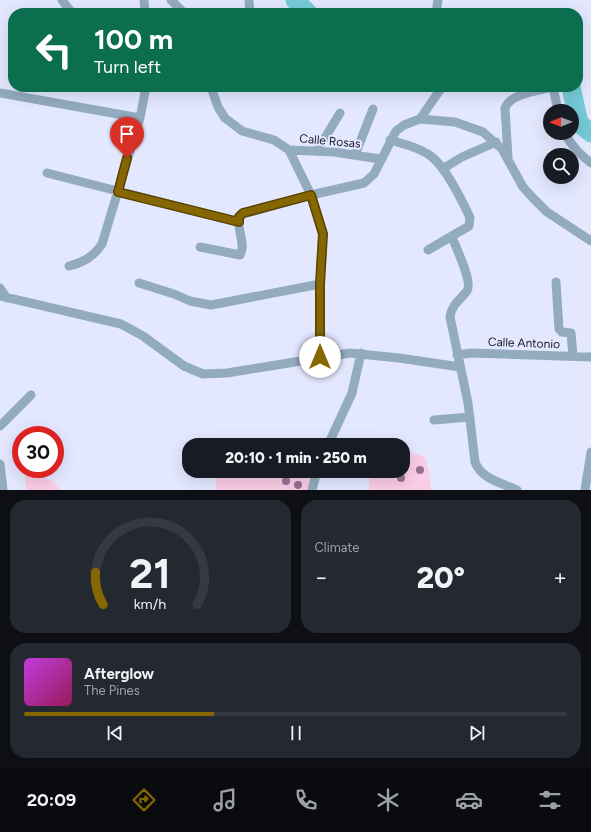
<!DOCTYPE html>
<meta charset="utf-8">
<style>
body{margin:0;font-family:Figtree,sans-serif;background:#242831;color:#f1f3f6;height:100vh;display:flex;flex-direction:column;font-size:15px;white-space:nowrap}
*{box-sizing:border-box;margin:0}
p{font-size:13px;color:#9ea1a6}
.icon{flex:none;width:22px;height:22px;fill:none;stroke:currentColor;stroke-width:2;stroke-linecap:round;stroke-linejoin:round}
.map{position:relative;height:490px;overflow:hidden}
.sheet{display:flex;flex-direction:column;gap:10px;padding:10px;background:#0d0f14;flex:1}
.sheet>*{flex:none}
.banner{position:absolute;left:8px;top:8px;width:575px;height:84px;border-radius:16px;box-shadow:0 4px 16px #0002;background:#0b6e4f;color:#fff;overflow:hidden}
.needle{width:26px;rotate:269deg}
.tools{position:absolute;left:543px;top:104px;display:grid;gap:8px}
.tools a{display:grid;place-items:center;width:36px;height:36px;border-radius:50%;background:#171b24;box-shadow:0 4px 16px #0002;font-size:20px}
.speed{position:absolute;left:12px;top:426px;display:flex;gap:8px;font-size:20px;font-weight:700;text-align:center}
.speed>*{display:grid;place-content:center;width:52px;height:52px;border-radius:50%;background:#171b24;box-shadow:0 4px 16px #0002;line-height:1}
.speed .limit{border:6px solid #d22;background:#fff;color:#111}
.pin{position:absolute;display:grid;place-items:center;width:34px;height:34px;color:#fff;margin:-41px -17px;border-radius:50% 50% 50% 0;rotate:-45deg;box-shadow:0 0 4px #0007}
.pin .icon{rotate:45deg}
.me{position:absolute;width:44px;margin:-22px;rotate:0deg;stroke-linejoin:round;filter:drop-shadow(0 0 3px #0008)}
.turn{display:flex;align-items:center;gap:14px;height:84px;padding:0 20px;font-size:18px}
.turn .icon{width:52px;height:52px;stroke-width:2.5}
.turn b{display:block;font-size:28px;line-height:34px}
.big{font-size:30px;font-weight:800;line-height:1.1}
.sheet .tile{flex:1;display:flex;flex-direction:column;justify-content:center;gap:6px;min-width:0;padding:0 14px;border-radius:16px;background:#242831}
.sheet .dial{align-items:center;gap:0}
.dial svg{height:104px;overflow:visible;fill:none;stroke:#363941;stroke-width:7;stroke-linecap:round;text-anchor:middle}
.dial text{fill:#f1f3f6;stroke:none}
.song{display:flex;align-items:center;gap:12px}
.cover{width:48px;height:48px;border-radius:6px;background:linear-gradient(135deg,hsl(290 70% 55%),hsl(330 70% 35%))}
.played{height:4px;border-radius:2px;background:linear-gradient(90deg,#866600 35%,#363941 35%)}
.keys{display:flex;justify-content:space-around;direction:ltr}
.heat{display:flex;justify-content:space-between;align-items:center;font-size:22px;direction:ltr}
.sheet .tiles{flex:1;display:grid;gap:10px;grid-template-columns:1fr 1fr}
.tile:last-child{grid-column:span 2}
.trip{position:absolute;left:182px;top:438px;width:228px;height:40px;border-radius:16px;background:#171b24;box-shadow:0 4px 16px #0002;font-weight:800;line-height:40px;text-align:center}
.dock{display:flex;height:64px;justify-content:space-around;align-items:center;background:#090b0e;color:#9ea1a6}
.dock .icon{width:28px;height:28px}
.dock .current{color:#866600}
.dock b{font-size:18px;color:#f1f3f6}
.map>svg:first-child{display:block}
</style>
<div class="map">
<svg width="591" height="490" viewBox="0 0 591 490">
<rect width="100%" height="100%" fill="#e3e8ff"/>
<!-- green -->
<path fill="#facce5" d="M403,450L425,457L429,471L431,490H369L370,471H403Z
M217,471H313L311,490H216Z
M25,472L52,481L61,490H26Z"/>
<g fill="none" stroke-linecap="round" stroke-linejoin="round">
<!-- river -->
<path stroke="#75cbd8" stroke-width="19" d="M295,0L308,13
M571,87L579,123L591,133"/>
<!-- street -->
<path stroke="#93abbe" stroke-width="9" d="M62,0L72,13
M144,0L145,13
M171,0L184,13
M249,2L250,13
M436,13L438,0
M211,87L218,107L225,118L242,131L274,140L289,150L334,152L380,159
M553,87L558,111
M0,93L140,118
M420,119L442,87
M565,133C571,146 580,154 591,163
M390,140C429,151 436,154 456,190C461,199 466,208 470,218L469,226L428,250
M289,150L311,195L323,234L320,284V357
M317,151L340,113
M355,155L373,109
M508,157L505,108C511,93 538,91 553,87
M444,168L462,157L496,142
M47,173L239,222
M452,237C456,248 473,282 467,291C460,300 452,304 450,317L468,403L475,462C481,479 502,483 517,490
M200,247L240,255C247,244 235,227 240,215L311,195L364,183L374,174L396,131L404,125L420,119L455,122L483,132L502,149L523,187L532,197L547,212L591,241
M69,266C84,262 93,257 102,244L140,118L146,87
M556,282L559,329L562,332L571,333L573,356
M139,283L174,294L190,301L211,305L320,284
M0,288L7,298
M0,296L121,324L143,336L184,366L203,374L227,373L350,353L399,358L460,367
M457,355L472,353L591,357
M434,420L470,417
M0,426L31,395
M328,445L352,393L361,353
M0,464L3,490
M312,490L317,471
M585,490L591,452"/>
</g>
<!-- trees -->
<g fill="#967195">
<circle cx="420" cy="470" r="4"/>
<circle cx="401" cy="478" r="4"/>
<circle cx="286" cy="481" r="4"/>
<circle cx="298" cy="485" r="4"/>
</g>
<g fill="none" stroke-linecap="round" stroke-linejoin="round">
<defs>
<path id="route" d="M127,158L118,192L239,222V217L243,213L311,195L323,234L320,284V357"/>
</defs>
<!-- route casing -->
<use href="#route" stroke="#574200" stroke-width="10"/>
<!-- route -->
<use href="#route" stroke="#866600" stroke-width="7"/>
</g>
<g text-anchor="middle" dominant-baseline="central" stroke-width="4" stroke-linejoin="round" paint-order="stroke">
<!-- street labels -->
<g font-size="12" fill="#171921" stroke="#e3e8ff">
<text transform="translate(330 141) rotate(5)">Calle Rosas</text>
<text transform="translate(524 343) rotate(2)">Calle Antonio</text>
</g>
</g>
</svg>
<div class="tools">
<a><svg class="needle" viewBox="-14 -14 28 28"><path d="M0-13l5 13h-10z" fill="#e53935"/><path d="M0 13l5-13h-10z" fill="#9ea1a6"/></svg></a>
<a><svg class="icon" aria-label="search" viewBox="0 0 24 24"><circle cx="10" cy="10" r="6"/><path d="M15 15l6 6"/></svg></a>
</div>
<div class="speed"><div class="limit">30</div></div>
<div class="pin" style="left:127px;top:158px;background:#d93025"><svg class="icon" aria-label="arrive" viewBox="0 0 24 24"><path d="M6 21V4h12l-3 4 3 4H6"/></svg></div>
<svg class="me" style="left:320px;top:357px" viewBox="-20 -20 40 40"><circle r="19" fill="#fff"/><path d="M0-13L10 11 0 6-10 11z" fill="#866600"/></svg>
<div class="trip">20:10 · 1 min · 250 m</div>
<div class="banner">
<div class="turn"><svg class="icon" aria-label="left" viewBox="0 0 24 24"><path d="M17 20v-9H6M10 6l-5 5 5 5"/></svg><div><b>100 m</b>Turn left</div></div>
</div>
</div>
<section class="sheet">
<div class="tiles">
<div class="tile dial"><svg viewBox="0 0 100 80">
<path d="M14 69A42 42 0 1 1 86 69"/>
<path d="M14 69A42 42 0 0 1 8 44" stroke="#866600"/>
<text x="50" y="56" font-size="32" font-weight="700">21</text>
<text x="50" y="72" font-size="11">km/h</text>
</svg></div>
<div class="tile"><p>Climate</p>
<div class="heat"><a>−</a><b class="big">20°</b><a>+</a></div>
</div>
<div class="tile">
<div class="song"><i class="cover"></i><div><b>Afterglow</b><p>The Pines</p></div></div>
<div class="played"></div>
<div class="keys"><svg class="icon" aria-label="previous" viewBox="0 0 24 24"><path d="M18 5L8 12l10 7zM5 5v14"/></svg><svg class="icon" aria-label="pause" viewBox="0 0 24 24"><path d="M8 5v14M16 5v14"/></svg><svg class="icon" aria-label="next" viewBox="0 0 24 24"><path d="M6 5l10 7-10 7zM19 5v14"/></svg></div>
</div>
</div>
</section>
<nav class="dock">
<b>20:09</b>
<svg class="icon current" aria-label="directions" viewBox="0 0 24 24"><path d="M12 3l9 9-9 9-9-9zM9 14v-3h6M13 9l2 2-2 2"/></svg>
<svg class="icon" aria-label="music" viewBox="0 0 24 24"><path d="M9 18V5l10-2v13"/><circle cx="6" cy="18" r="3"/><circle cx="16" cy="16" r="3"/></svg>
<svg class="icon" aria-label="phone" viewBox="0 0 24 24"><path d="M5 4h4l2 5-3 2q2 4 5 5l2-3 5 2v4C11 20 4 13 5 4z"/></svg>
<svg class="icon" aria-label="climate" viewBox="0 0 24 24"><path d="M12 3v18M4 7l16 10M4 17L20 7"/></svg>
<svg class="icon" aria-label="car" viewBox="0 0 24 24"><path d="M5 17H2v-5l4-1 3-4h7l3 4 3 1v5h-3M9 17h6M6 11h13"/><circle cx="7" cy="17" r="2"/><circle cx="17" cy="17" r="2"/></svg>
<svg class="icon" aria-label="filters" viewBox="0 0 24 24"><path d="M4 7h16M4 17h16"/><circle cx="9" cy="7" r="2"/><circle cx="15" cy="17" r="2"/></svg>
</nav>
